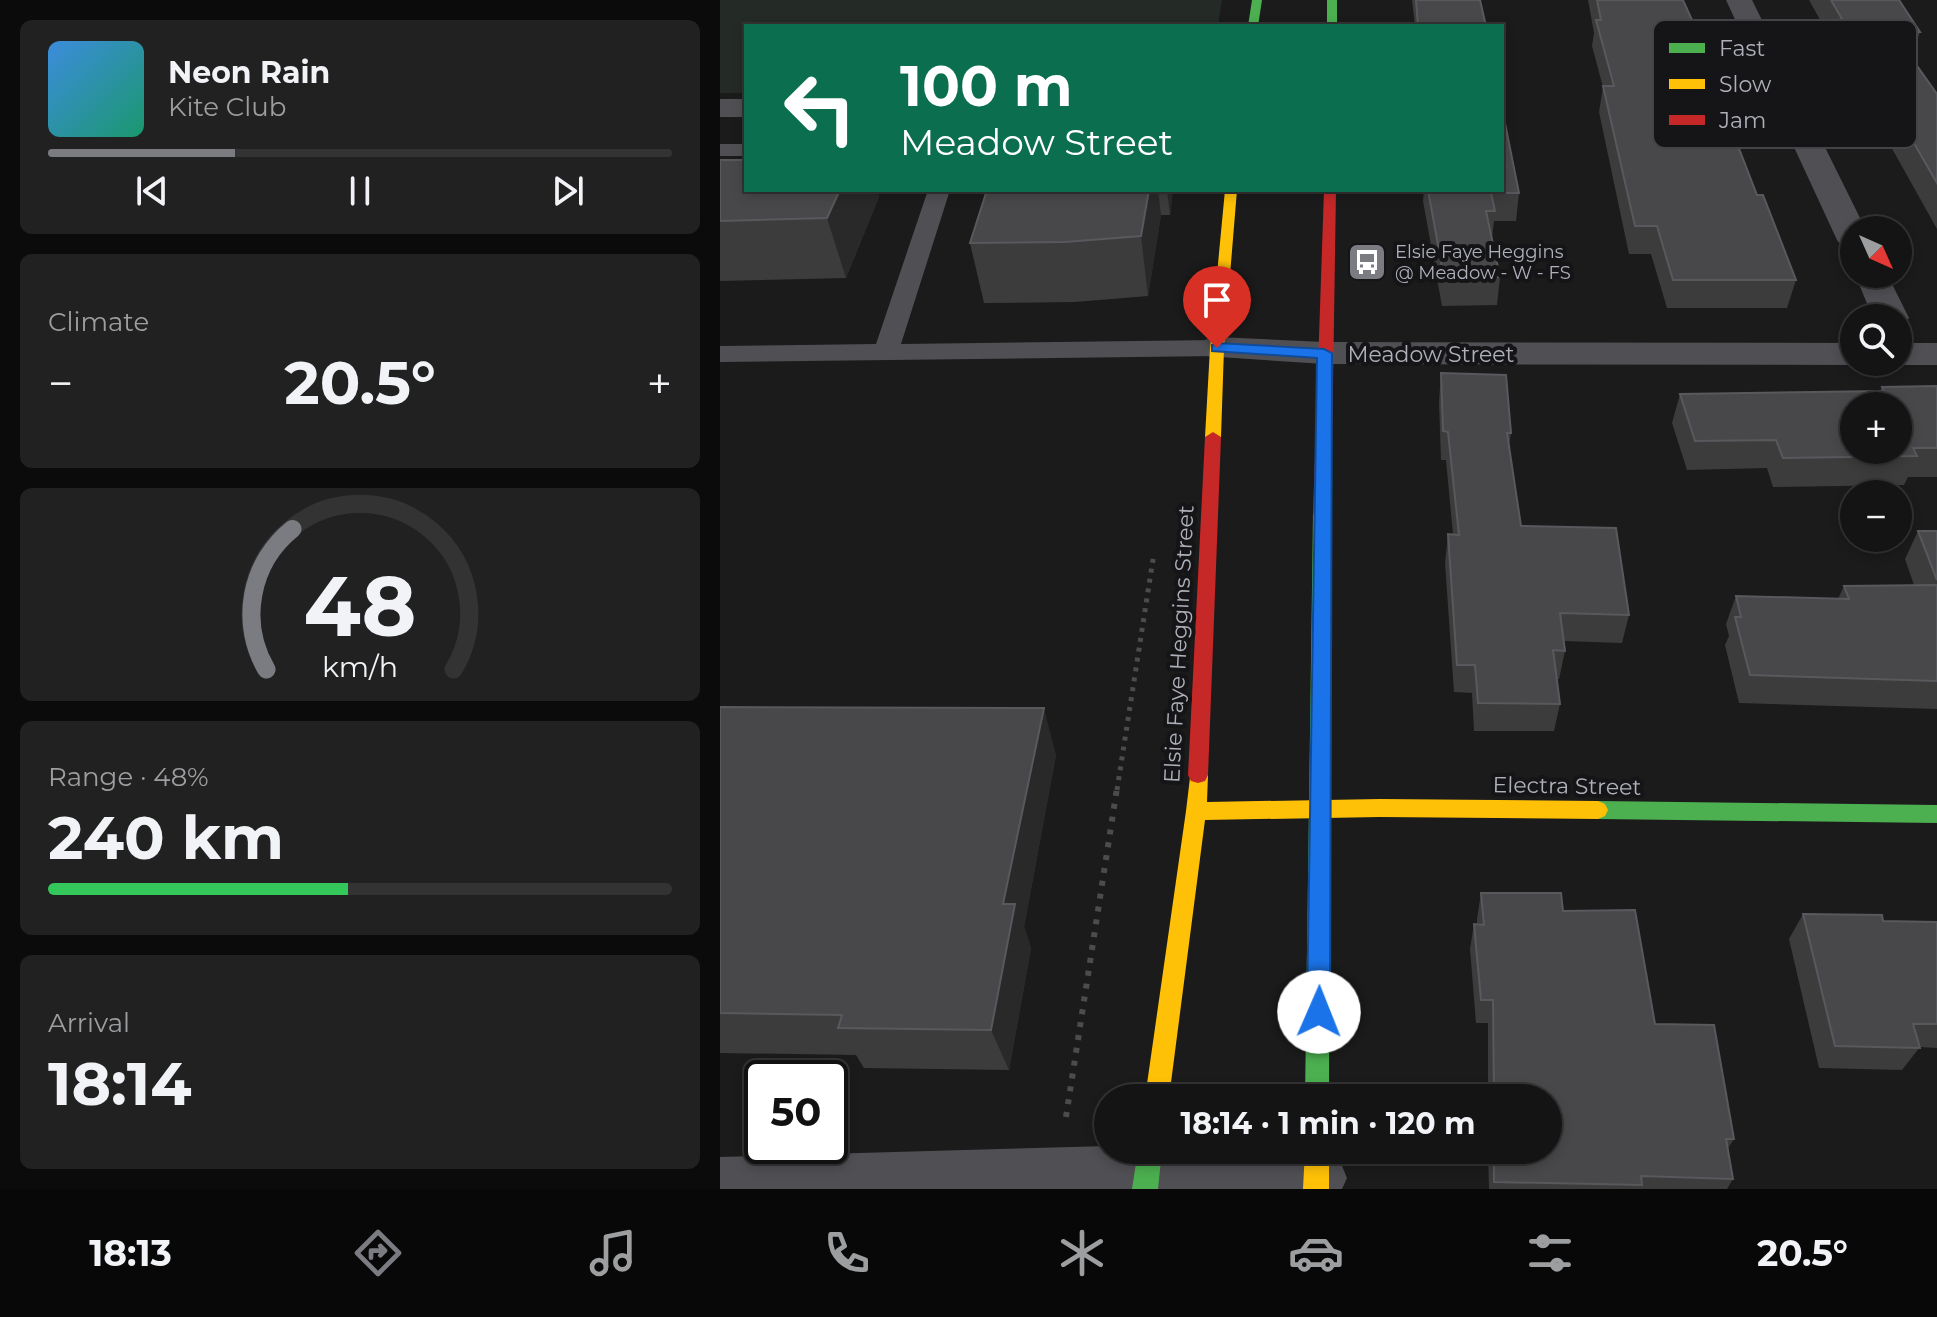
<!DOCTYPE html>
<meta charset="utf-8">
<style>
body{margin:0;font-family:Montserrat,sans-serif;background:#212122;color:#f1f3f6;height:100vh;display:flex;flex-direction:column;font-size:30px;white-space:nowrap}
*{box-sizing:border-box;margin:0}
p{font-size:26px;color:#9d9ea0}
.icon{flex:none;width:44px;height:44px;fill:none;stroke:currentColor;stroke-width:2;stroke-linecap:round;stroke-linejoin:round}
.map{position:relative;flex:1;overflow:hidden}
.drawer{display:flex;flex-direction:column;gap:20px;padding:20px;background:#0b0b0b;width:720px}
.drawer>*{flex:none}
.guide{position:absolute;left:24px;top:24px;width:760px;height:168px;border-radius:0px;box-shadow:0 4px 12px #0003,0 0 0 2px #333334;background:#0b6e4f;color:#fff;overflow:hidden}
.needle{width:52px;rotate:135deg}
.fabs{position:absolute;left:1120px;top:216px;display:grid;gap:16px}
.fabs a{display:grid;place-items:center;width:72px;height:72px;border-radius:50%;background:#141414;box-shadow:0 4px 12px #0003,0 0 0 2px #333334;font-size:40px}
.speed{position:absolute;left:24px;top:1060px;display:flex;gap:16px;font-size:40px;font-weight:700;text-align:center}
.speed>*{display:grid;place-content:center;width:104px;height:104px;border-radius:50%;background:#141414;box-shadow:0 4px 12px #0003,0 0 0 2px #333334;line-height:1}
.speed .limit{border:4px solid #111;border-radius:12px;background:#fff;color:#111}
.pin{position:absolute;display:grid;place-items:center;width:68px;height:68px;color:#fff;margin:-82px -34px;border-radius:50% 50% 50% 0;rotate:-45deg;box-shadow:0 0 8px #0007}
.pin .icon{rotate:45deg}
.me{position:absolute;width:88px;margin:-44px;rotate:1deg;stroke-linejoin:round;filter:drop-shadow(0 0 6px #0008)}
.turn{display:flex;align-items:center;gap:28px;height:168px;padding:0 24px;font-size:36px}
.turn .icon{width:104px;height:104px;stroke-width:2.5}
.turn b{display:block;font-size:56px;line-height:68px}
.big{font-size:60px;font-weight:700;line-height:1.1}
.drawer .widget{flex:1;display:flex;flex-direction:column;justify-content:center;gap:12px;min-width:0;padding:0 28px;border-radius:12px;background:#212122}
.drawer .dial{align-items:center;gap:0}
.dial svg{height:208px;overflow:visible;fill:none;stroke:#333334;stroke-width:7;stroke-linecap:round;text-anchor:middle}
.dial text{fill:#f1f3f6;stroke:none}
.song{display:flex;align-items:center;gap:24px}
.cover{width:96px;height:96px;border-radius:12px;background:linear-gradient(135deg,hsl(210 70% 55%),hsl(160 70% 35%))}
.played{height:8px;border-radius:4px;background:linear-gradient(90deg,#7b7c82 30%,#333334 30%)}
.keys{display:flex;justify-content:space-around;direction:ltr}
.heat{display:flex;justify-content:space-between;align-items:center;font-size:44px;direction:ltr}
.charge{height:12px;border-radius:6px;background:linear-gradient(90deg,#34c759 48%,#333334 0)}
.trip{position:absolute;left:374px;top:1084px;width:468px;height:80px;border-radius:40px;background:#141414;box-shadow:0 4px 12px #0003,0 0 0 2px #333334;font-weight:700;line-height:80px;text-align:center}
.tab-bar{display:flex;height:128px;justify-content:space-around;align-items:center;background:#080808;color:#9d9ea0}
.tab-bar .icon{width:56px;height:56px}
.tab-bar .active{color:#7b7c82}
.tab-bar b{font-size:36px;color:#f1f3f6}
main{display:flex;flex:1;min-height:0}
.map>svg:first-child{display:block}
</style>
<main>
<section class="drawer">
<div class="widget">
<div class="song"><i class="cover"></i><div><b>Neon Rain</b><p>Kite Club</p></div></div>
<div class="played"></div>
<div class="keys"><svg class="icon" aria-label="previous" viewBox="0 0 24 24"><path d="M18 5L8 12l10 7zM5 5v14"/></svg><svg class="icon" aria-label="pause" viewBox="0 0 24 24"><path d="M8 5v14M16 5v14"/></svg><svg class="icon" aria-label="next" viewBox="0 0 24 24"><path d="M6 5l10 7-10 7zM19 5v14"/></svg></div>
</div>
<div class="widget"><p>Climate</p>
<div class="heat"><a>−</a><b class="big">20.5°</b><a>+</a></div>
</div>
<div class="widget dial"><svg viewBox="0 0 100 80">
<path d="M14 69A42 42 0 1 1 86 69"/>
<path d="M14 69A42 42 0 0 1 24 15" stroke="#7b7c82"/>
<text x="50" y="56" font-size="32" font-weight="700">48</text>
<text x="50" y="72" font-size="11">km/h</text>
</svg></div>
<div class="widget"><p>Range · 48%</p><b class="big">240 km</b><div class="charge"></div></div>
<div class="widget"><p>Arrival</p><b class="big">18:14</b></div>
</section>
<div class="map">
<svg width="1217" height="1189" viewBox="0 0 1217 1189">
<rect width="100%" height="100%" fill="#1b1b1b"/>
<!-- green -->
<path fill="#242a25" d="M0,0H502L498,26H26V93H0Z"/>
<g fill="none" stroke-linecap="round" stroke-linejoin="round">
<!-- path-far1 -->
<path stroke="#4b4c4e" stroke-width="5" stroke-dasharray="4 6" stroke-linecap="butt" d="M397,790L434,553"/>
<!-- path -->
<path stroke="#4b4c4e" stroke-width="6" stroke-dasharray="5 8" stroke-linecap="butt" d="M346,1117L397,788"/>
<!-- lane -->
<path fill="#505054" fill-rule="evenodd" d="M0,144H26V156H0Z
M208,190H230L181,344L497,340L506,343L509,348L506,353L497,356L0,362V346L156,344Z"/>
<!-- street -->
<path fill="#505054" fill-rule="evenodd" d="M1006,0H1032L1146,230H1134V250L1122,247L1117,240Z
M0,99H26V117H0Z
M1134,272L1167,274L1189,318L1184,326L1178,327V318H1153Z
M497,337L604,342L1134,343V362H1147L1134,365L604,364L484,356L479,348L484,340Z
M1178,343H1217V365H1178L1165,362H1178Z
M388,1146V1150H603L618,1156L627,1178L622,1189H0V1157Z"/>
<!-- fast -->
<path fill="#4caf50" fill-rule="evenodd" d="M532,0H542L538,26H528Z
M607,0H617V26H607Z
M602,508L611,514L609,1098H585L593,514Z
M878,801L1217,805V823L878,819L871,816L868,810L871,804Z
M418,1150H442L438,1189H412Z"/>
<!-- slow -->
<path fill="#ffc107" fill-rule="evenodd" d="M505,190H517L504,348L501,437L493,442L485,437L490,348Z
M478,767L485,769L488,775L487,802L660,799L878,801L885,804L888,810L885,816L878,819L660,817L485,820L449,1098H425L466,811L471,769Z
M585,1150H609V1189H583Z"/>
<!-- jam -->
<path fill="#c62828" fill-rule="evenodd" d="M604,190H616L611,514L602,520L593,514Z
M493,432L501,437L488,775L485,781L478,783L471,781L468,775L485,437Z"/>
</g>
<!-- wall -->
<path fill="#3c3c3d" d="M692,0H760L766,26H695Z
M868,0H963L977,31L974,44L1037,195L1076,280L1067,308H947L931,254H909L879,112L883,87L872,46L874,33Z
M1089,0H1179L1200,32L1191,58L1217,94V229Z
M0,160L26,190H157L159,197L126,278L0,281Z
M267,190H453L450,215H441L428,296L355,302L264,303L250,243Z
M704,190H782L799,193L796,221H774L772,238L780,277L777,305L722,306L703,201Z
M721,373L791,433L789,446L801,526L909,615L902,643L844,641L845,651L839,679H836L840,704L834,731H754L752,693L734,692L725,563L728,534H733L726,460H721L719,402Z
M1217,386V477H1188L1184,485L1053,487L1047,468L967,470L952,423L960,394L1160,391L1162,387Z
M1198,531H1217V709L1019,703L1005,645L1009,636L1006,624L1016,596L1118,599L1124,586L1194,585L1185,559Z
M0,707L336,755L304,927L311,948L289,1070L144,1068L136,1055L0,1053Z
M761,893L843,911L935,1024L1014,1139L1008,1148L1013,1179L1007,1189H769L768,1150H828V1098H768V1023H756L750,949L754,924H757V919Z
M1083,914L1163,921L1217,922V1048L1200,1047L1182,1070L1099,1068L1069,939Z"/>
<!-- shaded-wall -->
<path fill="#29292a" d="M120,190H157L159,197L126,278L107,218Z
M429,190H438L441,215L428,296L421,236Z
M447,190H453L450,215Z
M324,708L336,755L304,927L311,948L289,1070L271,1030L283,904Z"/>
<!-- building -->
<path fill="#48484b" stroke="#58595c" stroke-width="2" fill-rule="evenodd" d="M696,0H760L766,26H698Z
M877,0H963L977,31H968L994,84L1037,195H1043L1076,280H953L937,226H915L883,86H894L876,20H881Z
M1111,0H1179L1200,32H1173L1217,94V183Z
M782,108L799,193H771L775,211H766L780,277L724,278L708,190H782Z
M0,160H26V190H120L107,218L0,221Z
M267,190H429L421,236L345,242L250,243Z
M721,373L786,375L791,433H787L801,526L896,528L909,615L840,613L845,651L833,650L840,704L758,703L755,665H737L728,534L739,535L728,432L723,431Z
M1217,386V448H1193L1197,456L1063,458L1056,440L975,441L960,394L1164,391L1162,387ZM1134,406H1178V450H1134Z
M1198,531H1217V580Z
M1217,585V681L1030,675L1015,617H1021L1016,596L1129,599L1124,586Z
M0,707L324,708L283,904H295L271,1030L118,1028L122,1015L0,1013Z
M761,893H841L843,911L915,910L935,1024L994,1025L1014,1139H1006L1013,1179L921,1176L922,1185L774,1182V1150H828V1098H774L773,1000H761L754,924L764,925Z
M1083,914L1162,915L1163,921L1217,922V1024H1193L1200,1048L1115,1046Z"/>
<!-- route -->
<path fill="#1a73e8" stroke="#114b97" stroke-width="2" d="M497,343L604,349L612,353L610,1012L607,1020L599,1023L590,1020L587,1012L597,358L492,351V345Z"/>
<!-- icons -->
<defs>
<symbol id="bus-square" viewBox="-11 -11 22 22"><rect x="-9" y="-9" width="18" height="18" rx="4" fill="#7b7c82" stroke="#151517"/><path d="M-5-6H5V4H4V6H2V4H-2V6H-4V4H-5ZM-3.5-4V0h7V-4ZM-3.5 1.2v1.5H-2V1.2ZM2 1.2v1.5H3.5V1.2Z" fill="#fff"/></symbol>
</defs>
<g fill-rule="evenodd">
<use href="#bus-square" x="625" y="240" width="44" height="44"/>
</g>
<g text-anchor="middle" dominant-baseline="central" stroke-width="8" stroke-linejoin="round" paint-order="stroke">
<!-- far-poi labels -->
<g font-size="18" fill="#aeb1ba" stroke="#151517" text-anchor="start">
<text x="675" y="252">Elsie Faye Heggins<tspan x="675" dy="21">@ Meadow - W - FS</tspan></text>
</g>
<!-- street labels -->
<g font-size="22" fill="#aeb1ba" stroke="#151517">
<text x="711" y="354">Meadow Street</text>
<text transform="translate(459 644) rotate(-87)">Elsie Faye Heggins Street</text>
<text transform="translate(847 786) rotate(1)">Electra Street</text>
</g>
</g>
<!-- legend -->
<rect x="933" y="20" width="264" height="128" rx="12" fill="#151517" stroke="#434448" stroke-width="2"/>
<rect x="949" y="43" width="36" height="10" fill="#4caf50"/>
<rect x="949" y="79" width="36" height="10" fill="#ffc107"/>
<rect x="949" y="115" width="36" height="10" fill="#c62828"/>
<g font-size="22" fill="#aeb1ba">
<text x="999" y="56">Fast</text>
<text x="999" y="92">Slow</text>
<text x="999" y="128">Jam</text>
</g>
</svg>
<div class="fabs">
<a><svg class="needle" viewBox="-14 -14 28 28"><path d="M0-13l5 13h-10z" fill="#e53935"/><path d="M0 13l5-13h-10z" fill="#9d9ea0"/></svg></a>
<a><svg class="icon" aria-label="search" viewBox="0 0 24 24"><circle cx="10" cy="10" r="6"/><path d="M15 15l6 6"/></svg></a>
<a>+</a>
<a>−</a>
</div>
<div class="speed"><div class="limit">50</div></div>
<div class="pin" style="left:497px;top:348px;background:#d93025"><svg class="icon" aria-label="arrive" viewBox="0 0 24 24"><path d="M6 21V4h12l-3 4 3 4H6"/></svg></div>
<svg class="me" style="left:599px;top:1012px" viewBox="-20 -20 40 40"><circle r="19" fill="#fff"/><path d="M0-13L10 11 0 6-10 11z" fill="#1a73e8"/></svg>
<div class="trip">18:14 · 1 min · 120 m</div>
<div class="guide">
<div class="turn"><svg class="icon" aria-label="left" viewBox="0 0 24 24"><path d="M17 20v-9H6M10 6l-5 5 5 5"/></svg><div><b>100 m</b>Meadow Street</div></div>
</div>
</div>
</main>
<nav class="tab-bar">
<b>18:13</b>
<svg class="icon active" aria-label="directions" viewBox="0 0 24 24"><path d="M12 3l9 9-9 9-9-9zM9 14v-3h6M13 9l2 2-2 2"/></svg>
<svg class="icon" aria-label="music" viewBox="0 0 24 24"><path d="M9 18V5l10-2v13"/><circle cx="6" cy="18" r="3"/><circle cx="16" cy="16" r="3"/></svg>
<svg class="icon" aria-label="phone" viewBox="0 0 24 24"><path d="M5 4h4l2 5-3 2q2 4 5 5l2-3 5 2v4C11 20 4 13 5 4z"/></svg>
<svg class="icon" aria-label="climate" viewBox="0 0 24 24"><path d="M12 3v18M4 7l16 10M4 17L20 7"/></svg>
<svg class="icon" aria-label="car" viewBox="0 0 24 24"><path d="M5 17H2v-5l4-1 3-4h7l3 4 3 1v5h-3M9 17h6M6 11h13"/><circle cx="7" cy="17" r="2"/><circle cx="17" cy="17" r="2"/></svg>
<svg class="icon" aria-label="filters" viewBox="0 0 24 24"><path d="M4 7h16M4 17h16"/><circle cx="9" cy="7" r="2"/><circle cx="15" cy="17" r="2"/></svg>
<b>20.5°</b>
</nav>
